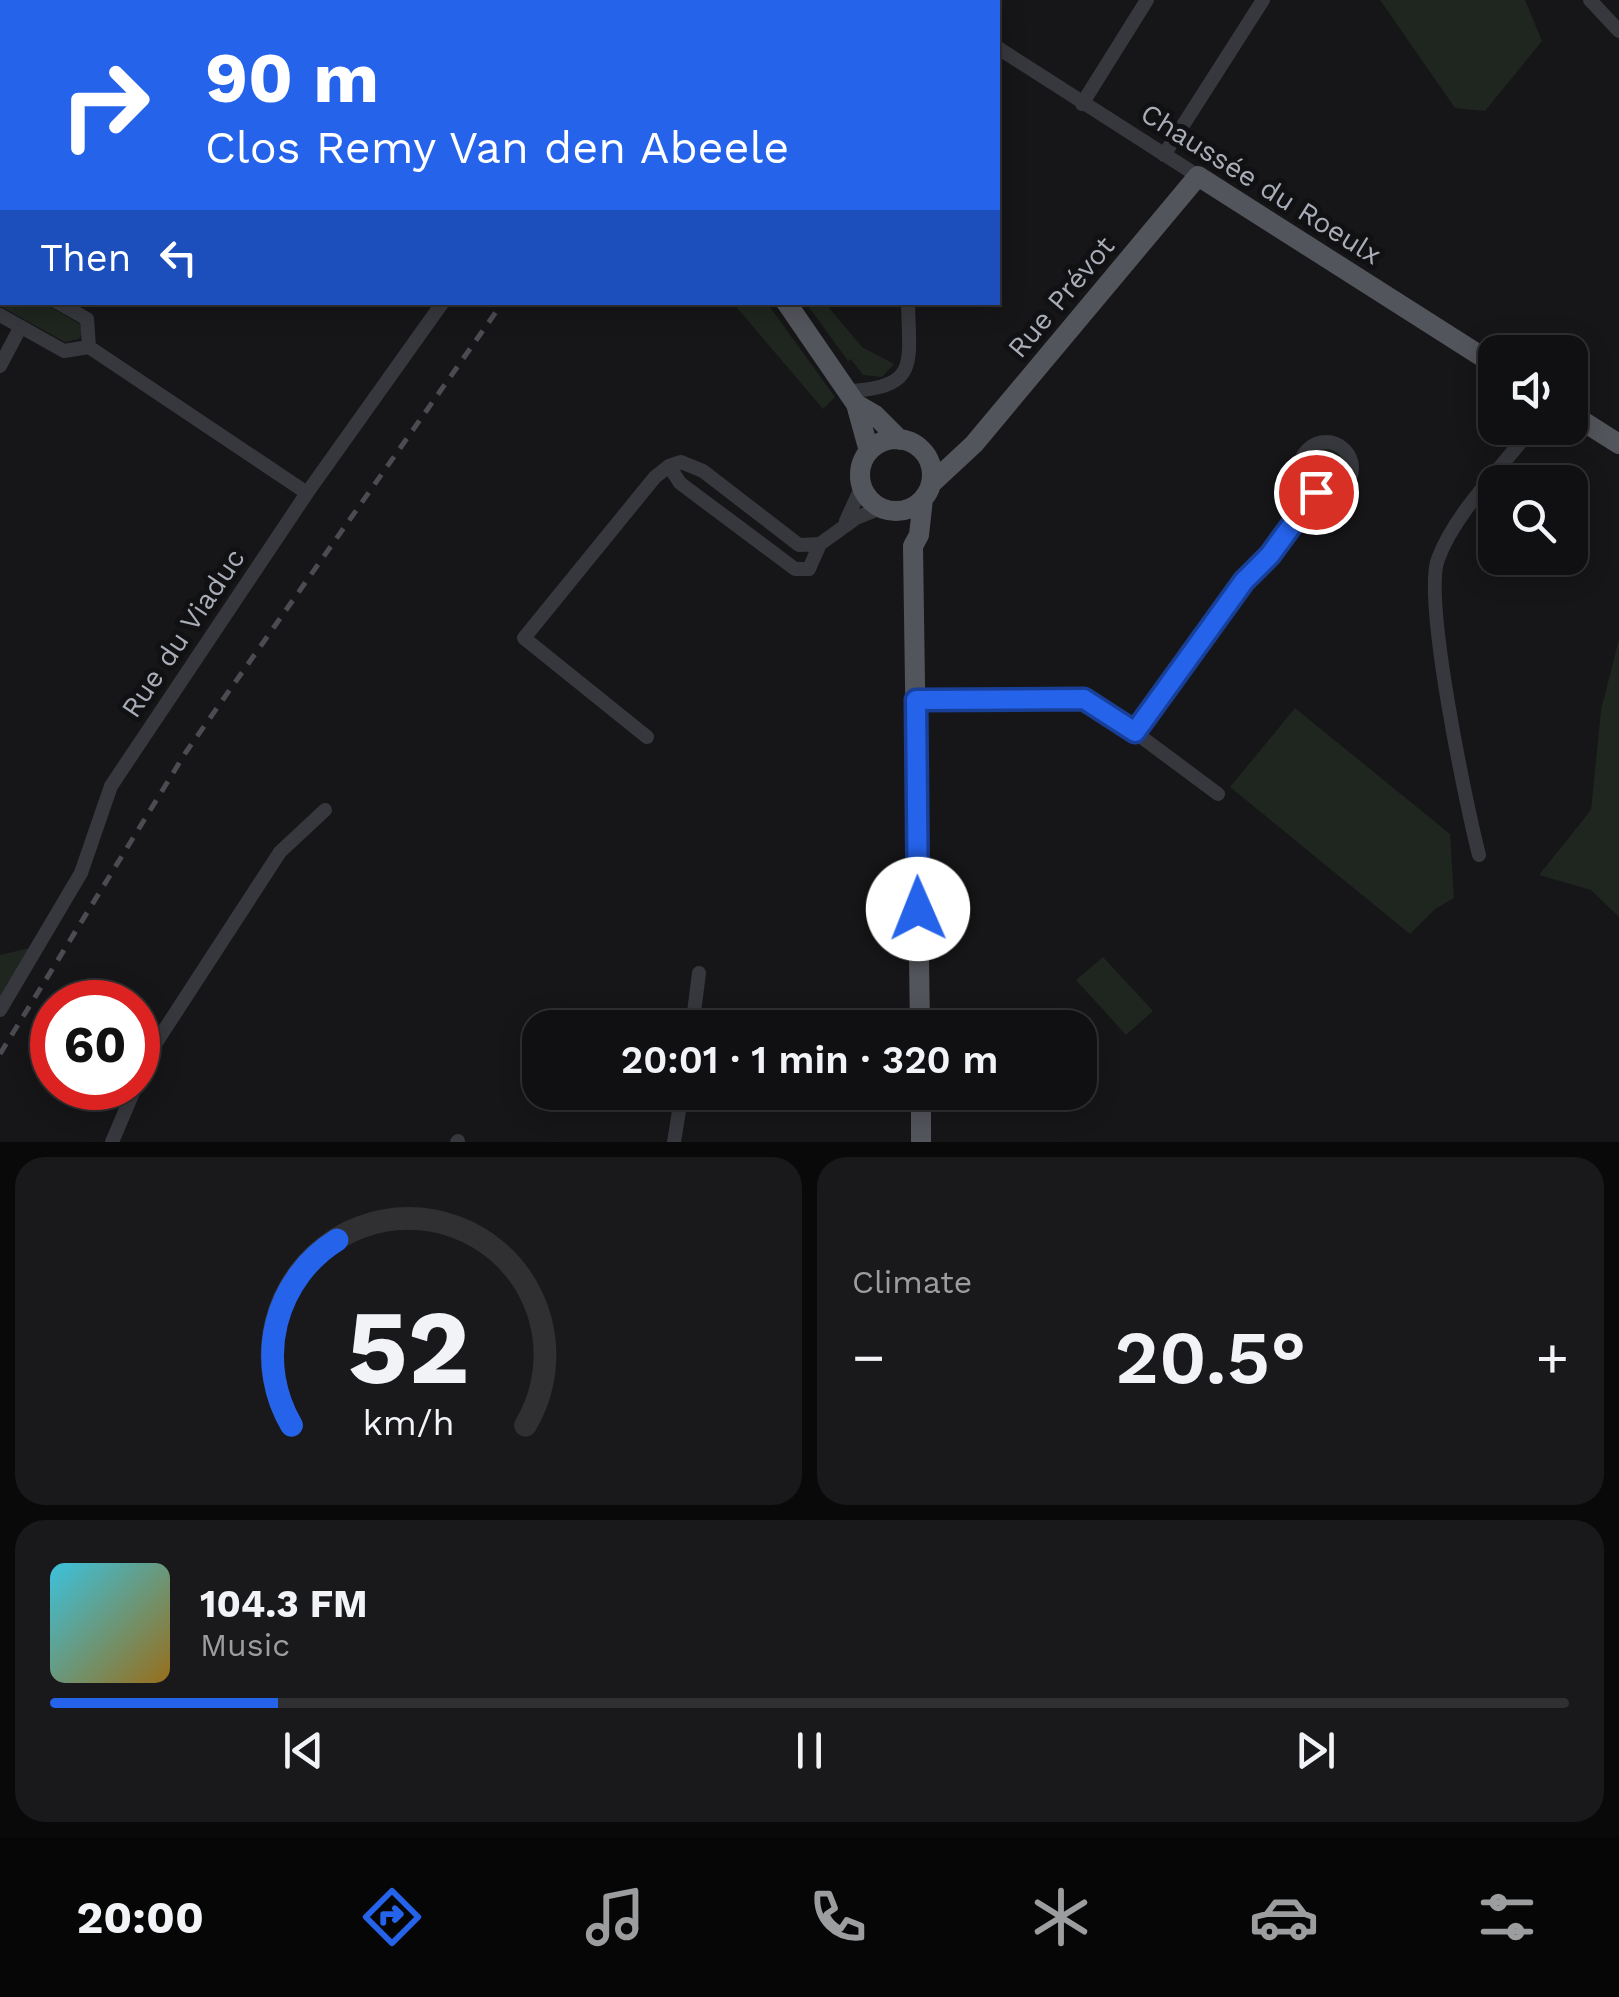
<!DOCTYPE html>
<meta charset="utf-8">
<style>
body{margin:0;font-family:"Work Sans",sans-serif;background:#19191b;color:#f1f3f6;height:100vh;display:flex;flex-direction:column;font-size:38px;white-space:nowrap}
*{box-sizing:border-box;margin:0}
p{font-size:32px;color:#9c9d9f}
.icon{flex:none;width:55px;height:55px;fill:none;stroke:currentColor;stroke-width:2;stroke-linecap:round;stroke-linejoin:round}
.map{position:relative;height:1142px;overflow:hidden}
.sheet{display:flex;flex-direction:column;gap:15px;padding:15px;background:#09090a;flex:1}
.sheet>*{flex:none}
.top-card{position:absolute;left:0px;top:0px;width:1000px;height:305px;box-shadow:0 5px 25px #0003,0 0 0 2px #303032;background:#2563eb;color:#fff;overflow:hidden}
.controls{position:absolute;left:1478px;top:335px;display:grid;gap:20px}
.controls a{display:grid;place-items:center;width:110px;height:110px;border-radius:20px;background:#101012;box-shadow:0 5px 25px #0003,0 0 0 2px #303032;font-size:50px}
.speed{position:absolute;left:30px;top:980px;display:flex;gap:20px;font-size:50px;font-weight:700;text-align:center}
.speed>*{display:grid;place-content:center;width:130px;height:130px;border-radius:50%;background:#101012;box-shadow:0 5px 25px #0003,0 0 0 2px #303032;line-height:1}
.speed .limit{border:15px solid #d22;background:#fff;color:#111}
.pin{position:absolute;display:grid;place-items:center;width:85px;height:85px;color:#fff;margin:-42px;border:5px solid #fff;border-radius:50%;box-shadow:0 2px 10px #0007}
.me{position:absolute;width:110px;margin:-55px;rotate:359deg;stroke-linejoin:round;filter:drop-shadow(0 0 8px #0008)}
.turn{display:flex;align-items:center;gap:35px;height:210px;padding:0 40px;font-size:45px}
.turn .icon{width:130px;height:130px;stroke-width:2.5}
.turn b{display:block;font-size:70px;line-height:85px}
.then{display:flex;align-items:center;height:95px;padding:0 40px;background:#0003;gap:20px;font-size:38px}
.big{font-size:75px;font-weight:600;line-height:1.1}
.sheet .card{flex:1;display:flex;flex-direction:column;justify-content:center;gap:15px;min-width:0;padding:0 35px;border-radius:30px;background:#19191b}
.sheet .dial{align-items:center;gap:0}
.dial svg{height:260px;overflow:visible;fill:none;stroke:#303032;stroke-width:7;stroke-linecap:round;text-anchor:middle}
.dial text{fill:#f1f3f6;stroke:none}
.song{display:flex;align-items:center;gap:30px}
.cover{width:120px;height:120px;border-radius:15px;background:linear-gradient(135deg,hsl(190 70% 55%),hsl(40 70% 35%))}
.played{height:10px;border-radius:5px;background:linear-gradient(90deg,#2563eb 15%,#303032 15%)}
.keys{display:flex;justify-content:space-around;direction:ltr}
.heat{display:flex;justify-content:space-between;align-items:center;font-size:55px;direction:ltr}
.sheet .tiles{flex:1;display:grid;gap:15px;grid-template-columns:1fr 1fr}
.card:last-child{grid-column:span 2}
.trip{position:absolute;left:522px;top:1010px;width:575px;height:100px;border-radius:30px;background:#101012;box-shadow:0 5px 25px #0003,0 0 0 2px #303032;font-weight:600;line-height:100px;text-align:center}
.tab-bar{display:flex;height:160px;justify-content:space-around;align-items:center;background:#060607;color:#9c9d9f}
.tab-bar .icon{width:70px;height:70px}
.tab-bar .active{color:#2563eb}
.tab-bar b{font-size:45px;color:#f1f3f6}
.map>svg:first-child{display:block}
</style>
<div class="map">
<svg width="1619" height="1142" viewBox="0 0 1619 1142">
<rect width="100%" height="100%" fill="#161618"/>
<!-- green -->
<path fill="#1e261f" d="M1380,0H1525L1542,41L1485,111L1455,108Z
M0,279L2,302L43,303L80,324L82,332L79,339L65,342L0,306Z
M733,303H767L835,397L823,409Z
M806,303H825L862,347L894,364L882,377L863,375L851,359L848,361Z
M1304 468a22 22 0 1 1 44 0a22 22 0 1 1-44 0Z
M1619,639V917L1591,890L1539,875L1591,810L1601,710Z
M1295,708L1450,834L1454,898L1435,909L1410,934L1230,787Z
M38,946L0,1009V955Z
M1103,957L1153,1011L1126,1035L1076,980Z"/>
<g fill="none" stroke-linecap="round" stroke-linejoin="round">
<!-- minor -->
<path stroke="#37383d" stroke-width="14" d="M15,0L19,2
M1590,0L1619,31
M644,2L646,0
M700,2L703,0
M998,48L1198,176
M1082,104L1147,0
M1164,155L1263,0
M0,270L2,272
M57,302L87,319L89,347
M0,315L64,351L89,347L307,493
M0,366L20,328
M848,391C920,388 909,363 908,302
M1300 468a26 26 0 1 1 52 0a26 26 0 1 1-52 0Z
M669,466L680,483L795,569H809L820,544
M846,521L862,486
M916,700L1084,699L1097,704L1218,794
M1135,732L1244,581L1271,555L1316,493
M647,737L524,638L655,477L669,466L681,462L703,471L799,545L820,544L856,518L881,508
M1479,855C1466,804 1423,599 1438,559C1455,513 1502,467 1532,428
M0,1010L81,873L111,786L307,493L443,302
M692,1028L699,973
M138,1081L150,1052L280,852L325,810
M112,1142L135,1088
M457,1142L458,1141
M674,1142L682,1092"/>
<!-- primary -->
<path stroke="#53555c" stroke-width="20" d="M721,0L722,2
M786,302L856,404L869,451
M856,404L875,415L900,440
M1570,413L1619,444
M860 475a36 36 0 1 1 72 0a36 36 0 1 1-72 0Z
M931,484L974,444L1198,176L1495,365
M920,1028L913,546L919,535L923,499
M921,1092V1142"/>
<!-- rail -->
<path stroke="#4a4c52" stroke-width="5" stroke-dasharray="12 10" stroke-linecap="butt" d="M738,2L740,0
M0,1054L186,752L503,302"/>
</g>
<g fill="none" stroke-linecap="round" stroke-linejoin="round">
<defs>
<path id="route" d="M918,909L916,700L1084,699L1135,732L1244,581L1270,555L1316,492"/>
</defs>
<!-- route casing -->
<use href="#route" stroke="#184099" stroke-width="25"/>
<!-- route -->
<use href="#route" stroke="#2563eb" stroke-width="18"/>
</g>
<g text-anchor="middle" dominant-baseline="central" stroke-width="10" stroke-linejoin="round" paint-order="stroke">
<!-- street labels -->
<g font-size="28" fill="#a8adb8" stroke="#111113">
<text transform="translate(1261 184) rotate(32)">Chaussée du Roeulx</text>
<text transform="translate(1061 297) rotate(-50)">Rue Prévot</text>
<text transform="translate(183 633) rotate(-56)">Rue du Viaduc</text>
</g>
</g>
</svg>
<div class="controls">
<a><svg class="icon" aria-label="sound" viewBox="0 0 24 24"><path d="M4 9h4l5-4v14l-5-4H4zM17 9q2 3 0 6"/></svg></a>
<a><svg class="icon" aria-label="search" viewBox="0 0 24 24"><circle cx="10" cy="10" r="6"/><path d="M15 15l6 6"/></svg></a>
</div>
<div class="speed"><div class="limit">60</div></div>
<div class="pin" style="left:1316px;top:492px;background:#d93025"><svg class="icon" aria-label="arrive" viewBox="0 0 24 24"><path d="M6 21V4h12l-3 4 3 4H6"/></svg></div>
<svg class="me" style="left:918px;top:909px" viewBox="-20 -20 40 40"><circle r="19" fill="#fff"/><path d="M0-13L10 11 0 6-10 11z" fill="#2563eb"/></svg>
<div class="trip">20:01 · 1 min · 320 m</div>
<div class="top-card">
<div class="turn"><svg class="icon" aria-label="right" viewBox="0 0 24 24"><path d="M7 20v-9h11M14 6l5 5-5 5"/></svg><div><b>90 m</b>Clos Remy Van den Abeele</div></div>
<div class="then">Then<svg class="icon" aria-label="left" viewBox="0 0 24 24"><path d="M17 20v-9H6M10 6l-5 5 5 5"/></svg></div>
</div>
</div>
<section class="sheet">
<div class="tiles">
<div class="card dial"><svg viewBox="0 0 100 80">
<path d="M14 69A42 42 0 1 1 86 69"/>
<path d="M14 69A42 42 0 0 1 28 12" stroke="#2563eb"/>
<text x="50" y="56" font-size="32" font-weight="700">52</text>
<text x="50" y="72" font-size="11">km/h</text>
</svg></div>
<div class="card"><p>Climate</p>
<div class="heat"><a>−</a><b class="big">20.5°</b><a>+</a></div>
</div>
<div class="card">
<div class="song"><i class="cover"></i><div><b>104.3 FM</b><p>Music</p></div></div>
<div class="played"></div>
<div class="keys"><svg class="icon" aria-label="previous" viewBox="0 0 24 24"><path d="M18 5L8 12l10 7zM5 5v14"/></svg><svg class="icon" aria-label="pause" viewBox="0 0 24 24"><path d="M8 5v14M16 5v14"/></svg><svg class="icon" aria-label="next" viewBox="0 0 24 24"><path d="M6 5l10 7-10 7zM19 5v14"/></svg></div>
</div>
</div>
</section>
<nav class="tab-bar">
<b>20:00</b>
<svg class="icon active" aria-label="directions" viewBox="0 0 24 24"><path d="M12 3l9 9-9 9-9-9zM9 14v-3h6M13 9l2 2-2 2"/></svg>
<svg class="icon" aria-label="music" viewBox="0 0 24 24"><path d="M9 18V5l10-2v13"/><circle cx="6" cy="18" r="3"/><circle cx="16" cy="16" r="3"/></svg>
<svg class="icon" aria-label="phone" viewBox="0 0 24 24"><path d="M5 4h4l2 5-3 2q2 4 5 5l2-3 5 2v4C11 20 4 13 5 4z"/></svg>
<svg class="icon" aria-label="climate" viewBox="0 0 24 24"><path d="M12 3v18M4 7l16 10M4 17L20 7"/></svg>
<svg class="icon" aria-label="car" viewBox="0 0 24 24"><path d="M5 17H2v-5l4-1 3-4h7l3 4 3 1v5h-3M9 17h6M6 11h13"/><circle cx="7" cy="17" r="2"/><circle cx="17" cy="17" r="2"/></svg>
<svg class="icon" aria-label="filters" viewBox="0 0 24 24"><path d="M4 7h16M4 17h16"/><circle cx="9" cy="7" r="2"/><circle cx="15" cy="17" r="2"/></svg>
</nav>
